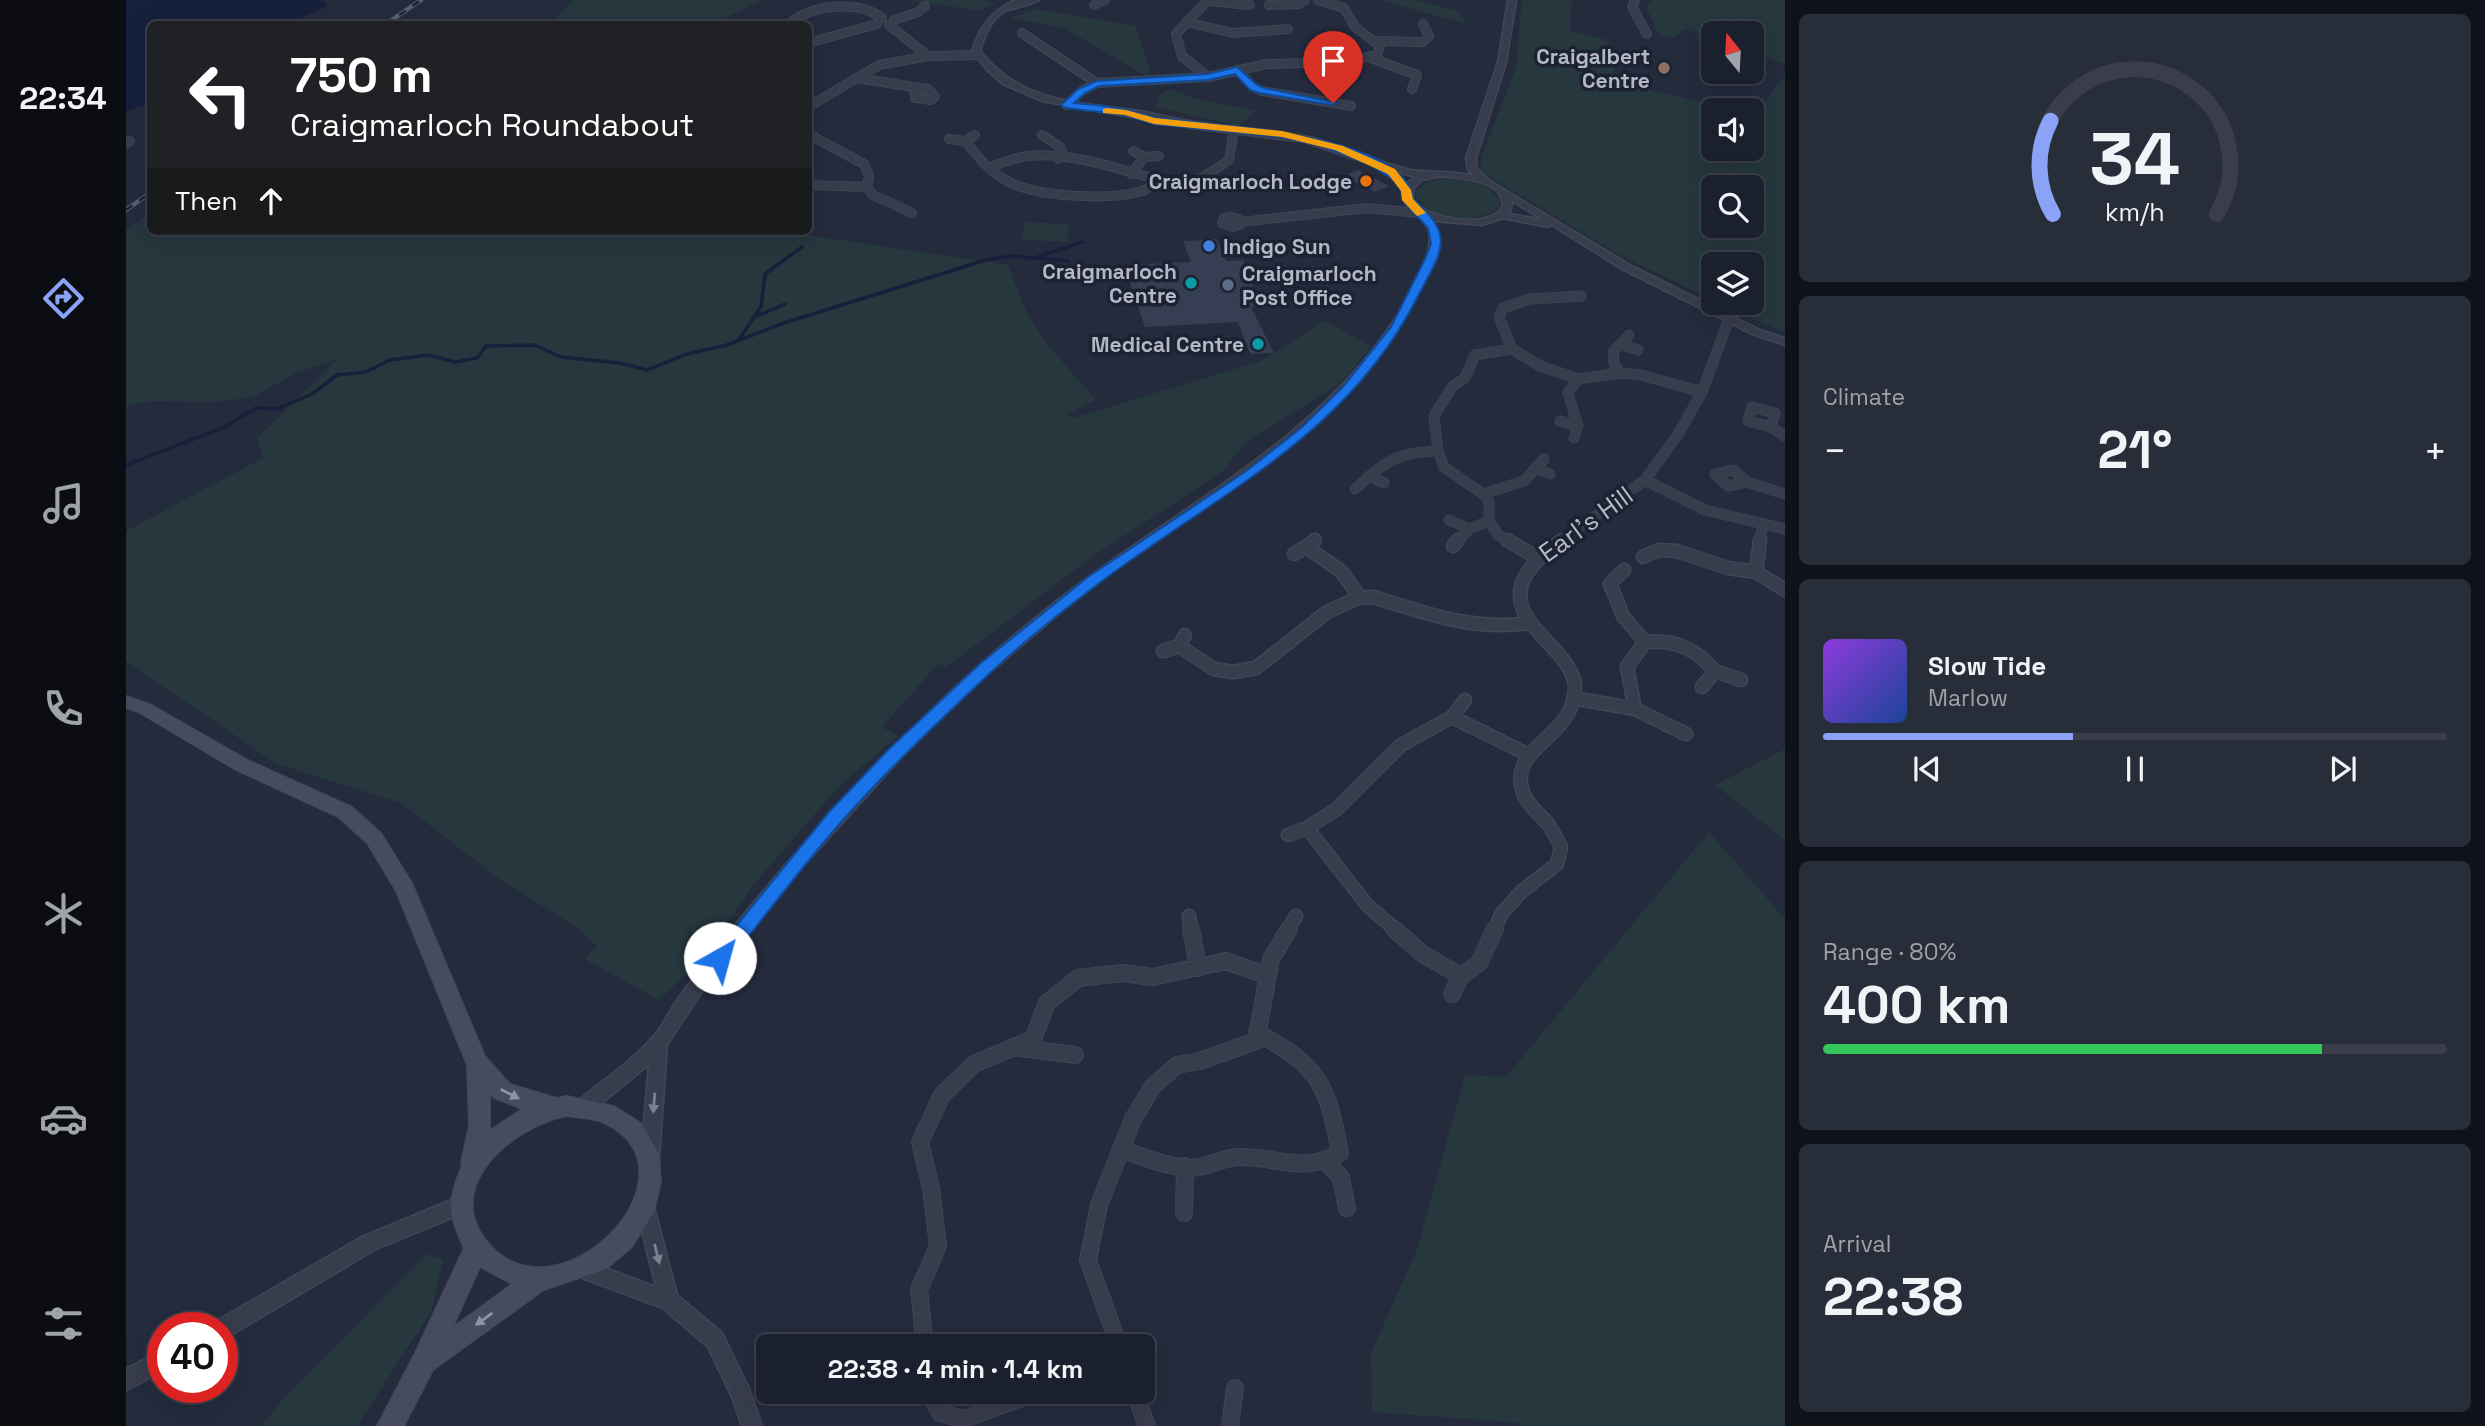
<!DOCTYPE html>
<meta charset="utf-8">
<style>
body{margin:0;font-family:"Space Grotesk",sans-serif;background:#282d3a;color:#f1f3f6;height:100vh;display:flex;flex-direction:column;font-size:26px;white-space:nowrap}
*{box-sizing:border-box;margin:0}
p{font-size:23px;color:#a0a3aa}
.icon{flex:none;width:38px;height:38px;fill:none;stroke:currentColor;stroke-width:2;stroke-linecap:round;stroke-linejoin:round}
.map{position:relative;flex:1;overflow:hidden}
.side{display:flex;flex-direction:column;gap:14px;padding:14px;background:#0f1219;width:700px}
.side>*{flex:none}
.hud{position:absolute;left:21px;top:21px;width:665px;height:214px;border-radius:10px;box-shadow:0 7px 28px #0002,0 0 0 2px #393e4a;background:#202124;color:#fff;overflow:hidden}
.needle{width:46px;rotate:342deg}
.tools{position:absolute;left:1575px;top:21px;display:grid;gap:14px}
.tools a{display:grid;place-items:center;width:63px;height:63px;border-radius:10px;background:#1b202e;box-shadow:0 7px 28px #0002,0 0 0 2px #393e4a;font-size:35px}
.speed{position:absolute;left:21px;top:1312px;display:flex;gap:14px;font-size:35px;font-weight:700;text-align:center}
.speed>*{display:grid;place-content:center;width:91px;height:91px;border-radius:50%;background:#1b202e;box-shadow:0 7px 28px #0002,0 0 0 2px #393e4a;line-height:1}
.speed .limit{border:10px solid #d22;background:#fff;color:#111}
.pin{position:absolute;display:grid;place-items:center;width:60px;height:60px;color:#fff;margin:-72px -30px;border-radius:50% 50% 50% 0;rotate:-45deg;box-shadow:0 0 7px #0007}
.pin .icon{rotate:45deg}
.me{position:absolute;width:77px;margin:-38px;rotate:38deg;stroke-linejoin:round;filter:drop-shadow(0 0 5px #0008)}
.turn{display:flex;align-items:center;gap:24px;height:147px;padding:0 28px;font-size:32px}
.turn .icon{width:91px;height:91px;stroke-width:2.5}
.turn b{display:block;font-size:49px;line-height:60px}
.then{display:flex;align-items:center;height:66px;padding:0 28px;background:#0003;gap:14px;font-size:26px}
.big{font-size:52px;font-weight:600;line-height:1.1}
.side .widget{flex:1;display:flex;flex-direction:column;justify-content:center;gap:10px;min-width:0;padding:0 24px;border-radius:10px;background:#282d3a}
.side .dial{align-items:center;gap:0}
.dial svg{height:182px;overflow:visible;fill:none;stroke:#393e4a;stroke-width:7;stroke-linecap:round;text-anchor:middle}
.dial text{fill:#f1f3f6;stroke:none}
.song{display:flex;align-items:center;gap:21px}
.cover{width:84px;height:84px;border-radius:10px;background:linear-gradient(135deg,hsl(270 70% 55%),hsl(220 70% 35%))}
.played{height:7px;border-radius:4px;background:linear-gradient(90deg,#8aa3f7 40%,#393e4a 40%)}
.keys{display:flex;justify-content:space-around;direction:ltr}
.heat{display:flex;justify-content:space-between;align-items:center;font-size:38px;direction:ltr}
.charge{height:10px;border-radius:5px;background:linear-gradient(90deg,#34c759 80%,#393e4a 0)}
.trip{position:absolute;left:630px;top:1334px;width:399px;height:70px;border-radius:10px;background:#1b202e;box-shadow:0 7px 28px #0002,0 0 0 2px #393e4a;font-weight:600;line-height:70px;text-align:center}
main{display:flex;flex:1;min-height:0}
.tabs{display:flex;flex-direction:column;width:126px;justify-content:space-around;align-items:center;background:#0b0d12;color:#a0a3aa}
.tabs .icon{width:49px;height:49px}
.tabs .selected{color:#8aa3f7}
.tabs b{font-size:32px;color:#f1f3f6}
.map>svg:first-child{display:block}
</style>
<main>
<nav class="tabs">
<b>22:34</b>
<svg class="icon selected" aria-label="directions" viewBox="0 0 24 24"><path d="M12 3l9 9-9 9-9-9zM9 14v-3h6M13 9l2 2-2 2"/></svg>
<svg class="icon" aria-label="music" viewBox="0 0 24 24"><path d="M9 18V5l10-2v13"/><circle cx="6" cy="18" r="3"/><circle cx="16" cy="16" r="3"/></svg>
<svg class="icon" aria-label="phone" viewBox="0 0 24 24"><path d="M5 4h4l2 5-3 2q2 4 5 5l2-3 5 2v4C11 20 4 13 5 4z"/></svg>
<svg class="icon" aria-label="climate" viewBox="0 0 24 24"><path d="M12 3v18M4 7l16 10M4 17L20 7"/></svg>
<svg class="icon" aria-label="car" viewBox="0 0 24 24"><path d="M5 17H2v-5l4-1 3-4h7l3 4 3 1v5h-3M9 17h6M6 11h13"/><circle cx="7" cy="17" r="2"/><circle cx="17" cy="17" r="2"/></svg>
<svg class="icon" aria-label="filters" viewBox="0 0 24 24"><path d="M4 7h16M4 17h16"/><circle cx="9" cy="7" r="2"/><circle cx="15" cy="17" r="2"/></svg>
</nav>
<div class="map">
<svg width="1659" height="1426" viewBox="0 0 1659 1426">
<rect width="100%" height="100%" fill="#242b3d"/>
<!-- green -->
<path fill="#26373e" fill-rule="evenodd" d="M447,0H636L587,24H305L427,21Z
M784,0H852L870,3L852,11Z
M1253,0H1288L1333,11L1341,24Z
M1396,0H1446L1444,31L1478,39L1492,54L1486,81L1608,110H1587V149H1626V114L1629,115L1659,75V333L1593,303H1626V264H1587V300L1494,255L1356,172L1354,161L1390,68ZM1587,187H1626V226H1587Z
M1525,0H1659V64L1626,53V33H1587V40L1559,29L1546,38L1533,34L1520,7Z
M910,9L1010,26L1025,74L1018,75L938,28L884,18Z
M1044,89L1074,100L1130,110L1113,126L1030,107L1033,95Z
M1326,178C1343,181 1367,184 1374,203L1371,209C1348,225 1306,221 1290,197L1289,191L1301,182Z
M24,214V231H654L882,265L900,311L921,344L970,400L941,414L947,418L1135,361L1199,321L1245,346L1221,376L1207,388L1120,442L1097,471L966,557L820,667L812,664L756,727L772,736L716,783L628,884L573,962L533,1000L459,959L471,946L450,927L372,878L275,803L151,764L0,661V531L137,458L131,438L212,359L170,373L127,397L89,402L24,401L0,406V230Z
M898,222L943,224L941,242L896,240Z
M1659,749V840L1589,785Z
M1583,832L1659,919V1426H1395L1394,1423L1246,1412L1245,1353L1291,1250L1339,1075L1380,1077Z
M300,1254L317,1260L305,1312L231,1426H136L157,1399Z"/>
<!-- water -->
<path fill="#17203b" d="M0,0H197L201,6L163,24H24V103L0,112Z"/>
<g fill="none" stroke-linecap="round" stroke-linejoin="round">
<!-- stream -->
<path stroke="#17203b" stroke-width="3.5" d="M908,258L957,242
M631,316L659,304
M612,341L635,307L639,274L676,247
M0,465L99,427L130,408L151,409L186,394L211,375L240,372L264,360L302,355L329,362L351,358L360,346L409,345L435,357L494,363L521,370L561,354L601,345L658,323L860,260L885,256L942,261"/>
</g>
<!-- building -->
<path fill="#363e53" d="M1232,170L1263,186L1249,192L1218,176Z
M1084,237L1091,239L1100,261L1117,260L1135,307H1125L1148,353L1124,354L1112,322L1019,327L998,265L1065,262L1057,241L1079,240Z"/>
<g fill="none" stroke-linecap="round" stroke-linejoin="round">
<defs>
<path id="minor-far3" d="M1082,0L1050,34L1056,56L1082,77
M1509,0L1506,7L1521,34
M1081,1L1124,5
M968,5L979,0
M1143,5L1173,4L1179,0
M768,20L792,12L799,6
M1060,22L1107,33L1162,29
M663,24C686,4 733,0 756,18
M763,25L802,56
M896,33L971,83
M1249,41L1297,42L1303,36L1297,24
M682,43L751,24
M1245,58L1291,75L1286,89
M1111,70L1127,87L1136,91L1225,106
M732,78L787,87
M787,87L802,89L809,97L805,100L789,98Z
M940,105L956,91L971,83L1082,77L1141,64L1182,63L1204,57L1231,59L1251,55L1254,46L1229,27L1218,8L1192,0
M682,107L753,65L802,56L852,55
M682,134L738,164L743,176L741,187L747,195L786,213
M849,135L839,141C851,156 865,173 883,182C912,197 981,200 1013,192C1021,190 1026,185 1031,180
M916,135L934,147L936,152L932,159
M823,139L839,141
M0,143L4,141
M1018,157L1033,156
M864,167C876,163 888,158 901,156C950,151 1005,174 1052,185C1072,183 1087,171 1103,160L1108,129
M1005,174L1018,157L1007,151
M682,185L741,187
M1105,217L1113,219L1115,224L1107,227L1096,223L1098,218Z
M1115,222L1241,208L1294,213"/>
<path id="minor-far2" d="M1495,344L1512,350
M1386,349L1373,317L1377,308L1404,299L1455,296
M1494,373L1488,363L1487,352L1503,335
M1626,407L1649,413L1645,427L1622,421Z
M1434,421L1452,426
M1645,427L1659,436
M1448,438L1452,426L1442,393L1452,379
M1410,468L1424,474
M1607,470L1621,482L1602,486L1589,474Z
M1243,476L1258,483
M1519,480L1579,510L1659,529
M1621,482L1659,494
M1229,489C1259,462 1270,452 1312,451
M1357,494L1398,481L1418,459
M1323,520L1343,529
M1187,542L1190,540
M1331,542L1343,529L1363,521
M1384,542L1372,535L1363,521V502L1357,494L1318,467L1312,451L1308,416L1326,387L1339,378L1349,355L1386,349L1414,366L1452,379L1494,373L1515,375L1576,392
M1434,542L1519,480L1551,436L1576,392L1603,319
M1634,542L1636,525"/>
<path id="minor-far1" d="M1189,540L1180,547L1215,571L1233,596
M1381,540L1412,558
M1634,540L1630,572L1659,590
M1327,546L1332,540
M1168,554L1180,547
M1517,557L1533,550L1551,551L1602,568L1630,572
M1498,570L1484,584L1497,616L1519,642
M1059,635L1053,646L1088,669L1107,672L1130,668L1201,612L1232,598L1248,597C1301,614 1348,631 1404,623
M1037,651L1053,646
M1589,671L1615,680
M1447,698L1509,709L1560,734
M1509,709L1501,667L1519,642C1549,639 1570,649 1589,671L1576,687
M1326,717L1339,700
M1162,835L1181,828
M1063,916L1065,930
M1162,930L1170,916
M1270,930L1242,906L1181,828L1211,809L1275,745L1326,717L1401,754
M1368,930L1376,913L1396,891L1431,864L1435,847C1431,839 1427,831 1422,824C1414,814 1403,807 1398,795C1378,746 1449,740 1449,687C1449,677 1442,666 1436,658C1426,646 1414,635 1404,622C1378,586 1408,561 1436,540"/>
<path id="minor" d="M1065,929L1072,968
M1268,929L1298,955L1335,976L1353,963L1369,929
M1326,994L1335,976
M887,1047L949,1055
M995,1149C1018,1157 1049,1171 1073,1167C1088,1164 1099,1157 1115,1157C1153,1157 1177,1174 1214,1153C1202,1086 1193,1065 1131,1033
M1201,1162L1215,1178L1221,1208
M1058,1213L1059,1166
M799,1346L793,1290L812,1246L805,1188L794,1142L816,1095L848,1064L907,1039L921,1003L952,978L996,973L1027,977L1100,961L1142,976
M993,1346L962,1260L973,1205L1007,1119L1027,1086L1051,1065L1074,1061L1130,1041L1145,959L1163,929
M803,1391L814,1413L838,1419L914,1391
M1008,1391L1021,1426
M1104,1426L1109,1388"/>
<path id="tertiary" d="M889,0H913C903,6 891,7 882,10C866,15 858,37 854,51C896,104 952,102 1014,111C1035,115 1056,121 1077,123C1111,128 1145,129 1178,136C1215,144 1249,162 1285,170C1307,173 1327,170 1349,176L1342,170L1340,158L1372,62L1382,0H1390L1380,62L1350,158L1351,169L1364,181L1504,265L1634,330L1659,338V345L1626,334L1496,269L1426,225L1422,227L1377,218L1356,225L1307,221L1313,235L1314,244L1310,261L1267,337L1233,381L1197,418L1158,451L985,573L941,607L855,680L775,758L662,883L573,996L541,1045L533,1158L530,1164L524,1166L518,1164L515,1158L523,1064L465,1112L459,1114L453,1112L450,1106L453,1100C477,1080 505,1062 526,1038C537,1027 542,1013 551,1000C570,974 590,949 610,924C671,849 735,777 805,710C859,658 917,609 978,566C1076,496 1182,437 1255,339C1272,316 1312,256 1302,229C1296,214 1279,211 1276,194L1283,181L1290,177L1256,168L1179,142L1067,128L916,101L877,84L861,70L846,51C853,27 866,11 889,0ZM1311,177C1327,176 1364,180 1373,194C1375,197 1376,201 1377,205C1367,230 1301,220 1287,200V189L1296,180ZM1385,200L1417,220L1383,214L1386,205Z
M335,1196L342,1199L344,1205L342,1211L250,1249L103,1336L96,1339V1328H87L89,1322L236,1237Z
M519,1198L526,1201L528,1207L551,1295L596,1333L623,1389L636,1426H616L607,1399L582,1347L537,1308L451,1276L449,1269L451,1262L458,1260L530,1287L510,1207L512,1201Z
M37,1350V1371L0,1390V1369Z"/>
<path id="secondary" d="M0,696L24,704L120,759L226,807L255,833L286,883L359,1056L384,1084L431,1098L441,1096L488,1106L515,1123L533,1154L535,1182L528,1212L506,1247L480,1269L418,1290L307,1370L278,1426H251L289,1353L338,1248C321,1214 321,1200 336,1166L335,1162L343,1126L341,1065L270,891L241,843L212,817L108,769L12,712L0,708ZM364,1093L368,1098L396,1109L364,1130ZM441,1116C452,1118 467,1118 478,1123C579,1171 439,1321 366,1247C311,1190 385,1127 441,1116ZM354,1267L386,1284L327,1327Z"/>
</defs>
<!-- minor-far3 casing -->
<use href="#minor-far3" stroke="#414656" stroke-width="10"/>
<!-- minor-far2 casing -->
<use href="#minor-far2" stroke="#414656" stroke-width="11"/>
<!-- minor-far1 casing -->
<use href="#minor-far1" stroke="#414656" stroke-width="15"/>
<!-- minor casing -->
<use href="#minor" stroke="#414656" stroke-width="18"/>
<!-- tertiary casing -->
<use href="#tertiary" stroke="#414656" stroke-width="3"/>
<!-- secondary casing -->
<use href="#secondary" stroke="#414656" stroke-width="2"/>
<!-- minor-far3 -->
<use href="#minor-far3" stroke="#383d4d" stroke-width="8"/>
<!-- minor-far2 -->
<use href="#minor-far2" stroke="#383d4d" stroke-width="10"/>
<!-- minor-far1 -->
<use href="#minor-far1" stroke="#383d4d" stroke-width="12"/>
<!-- minor -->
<use href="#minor" stroke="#383d4d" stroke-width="16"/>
<!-- tertiary -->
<use href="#tertiary" fill="#383d4d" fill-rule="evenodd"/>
<!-- secondary -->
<use href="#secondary" fill="#464b60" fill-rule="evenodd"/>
<defs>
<path id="rail" d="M260,24L295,0
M0,210L24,193"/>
</defs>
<!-- rail casing -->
<use href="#rail" stroke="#5a6074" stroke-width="4.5"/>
<!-- rail -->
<use href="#rail" stroke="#1d2232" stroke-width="2.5" stroke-dasharray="8" stroke-linecap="butt"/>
</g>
<!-- one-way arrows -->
<defs><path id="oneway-solid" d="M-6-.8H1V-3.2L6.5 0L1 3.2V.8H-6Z" transform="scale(1.75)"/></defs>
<g fill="#8d92a4">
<use href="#oneway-solid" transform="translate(384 1094) rotate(27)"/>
<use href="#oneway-solid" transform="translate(358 1319) rotate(144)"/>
</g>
<g fill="#7c8191">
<use href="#oneway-solid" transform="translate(528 1103) rotate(95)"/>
<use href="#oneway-solid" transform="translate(531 1254) rotate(76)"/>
</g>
<!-- route -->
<path fill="#1a73e8" stroke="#114b97" stroke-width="2" d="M1111,67L1131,85L1138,88L1211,103L1207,105L1133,93L1124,90L1109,74L1082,80L973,86L959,93L948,103C966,105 984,106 1001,110C1012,112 1022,117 1032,118C1085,126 1278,132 1287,199C1331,237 1315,251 1292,296C1222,436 1091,494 972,584C935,612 897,642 863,674C813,721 763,768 717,820C676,866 639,916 601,964L594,966L588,964L585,958L588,953L703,812L762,750L855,663L962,577L1119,472L1175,428L1216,388L1265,327L1299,259L1305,244L1302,228L1278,202L1275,190L1268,180L1240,162L1193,145L1156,137L1028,124L999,115L940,108L935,105L952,89L971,81L1082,74Z"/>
<!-- slow -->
<path fill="#f59e0b" d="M981,108L1000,110L1029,118L1156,131L1217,146L1269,169L1285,190L1287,199L1300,213L1291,216L1276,200L1275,191L1262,174L1209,150L1156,137L1028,124L999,115L977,113V109Z"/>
<!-- markers -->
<circle fill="#8d6e63" stroke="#1d2232" stroke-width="2.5" cx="1538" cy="68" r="7"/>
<circle fill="#e8710a" stroke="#1d2232" stroke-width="2.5" cx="1240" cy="181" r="7"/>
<circle fill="#3f7fe0" stroke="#1d2232" stroke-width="2.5" cx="1083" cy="246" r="7"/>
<g fill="#0f9aa8" stroke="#1d2232" stroke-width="2.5">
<circle cx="1065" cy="283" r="7"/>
<circle cx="1132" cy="344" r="7"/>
</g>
<circle fill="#5c6f8a" stroke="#1d2232" stroke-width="2.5" cx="1102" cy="285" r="7"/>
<g text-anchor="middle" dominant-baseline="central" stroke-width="7" stroke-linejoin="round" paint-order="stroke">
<!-- far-poi labels -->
<g font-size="21" font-weight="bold" fill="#b3b8c8" stroke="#1d2232" text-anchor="end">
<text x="1524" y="56">Craigalbert<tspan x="1524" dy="24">Centre</tspan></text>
<text x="1226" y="181">Craigmarloch Lodge</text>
<text x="1097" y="246" text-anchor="start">Indigo Sun</text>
<text x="1051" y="271">Craigmarloch<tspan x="1051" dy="24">Centre</tspan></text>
<text x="1116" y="273" text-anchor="start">Craigmarloch<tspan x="1116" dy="24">Post Office</tspan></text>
<text x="1118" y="344">Medical Centre</text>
</g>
<!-- street labels -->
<g font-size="26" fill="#b3b8c8" stroke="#1d2232">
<text transform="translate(1460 524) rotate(-36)">Earl's Hill</text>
</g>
</g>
</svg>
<div class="tools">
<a><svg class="needle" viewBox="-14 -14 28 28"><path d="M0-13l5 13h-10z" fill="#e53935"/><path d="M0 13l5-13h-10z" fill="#a0a3aa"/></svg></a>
<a><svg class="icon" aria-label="sound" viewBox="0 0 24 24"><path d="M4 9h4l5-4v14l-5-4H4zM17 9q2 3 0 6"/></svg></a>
<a><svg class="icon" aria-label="search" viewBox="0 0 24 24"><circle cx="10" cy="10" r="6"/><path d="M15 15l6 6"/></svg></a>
<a><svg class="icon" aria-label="layers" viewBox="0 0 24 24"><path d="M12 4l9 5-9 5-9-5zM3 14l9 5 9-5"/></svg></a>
</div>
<div class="speed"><div class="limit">40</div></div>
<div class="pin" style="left:1207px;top:103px;background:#d93025"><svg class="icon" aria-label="arrive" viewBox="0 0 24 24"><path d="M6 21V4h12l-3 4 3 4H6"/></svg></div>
<svg class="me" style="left:594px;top:958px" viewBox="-20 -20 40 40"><circle r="19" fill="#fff"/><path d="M0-13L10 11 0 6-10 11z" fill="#1a73e8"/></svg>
<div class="trip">22:38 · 4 min · 1.4 km</div>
<div class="hud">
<div class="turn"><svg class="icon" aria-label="left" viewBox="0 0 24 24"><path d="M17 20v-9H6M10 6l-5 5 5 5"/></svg><div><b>750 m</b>Craigmarloch Roundabout</div></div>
<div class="then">Then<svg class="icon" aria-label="ahead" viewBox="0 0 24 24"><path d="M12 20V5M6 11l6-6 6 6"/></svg></div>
</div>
</div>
<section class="side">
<div class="widget dial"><svg viewBox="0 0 100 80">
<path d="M14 69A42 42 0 1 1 86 69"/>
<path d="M14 69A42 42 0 0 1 13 28" stroke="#8aa3f7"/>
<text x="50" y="56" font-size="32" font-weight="700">34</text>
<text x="50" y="72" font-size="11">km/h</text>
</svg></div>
<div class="widget"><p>Climate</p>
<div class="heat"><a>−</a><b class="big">21°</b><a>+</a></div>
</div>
<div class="widget">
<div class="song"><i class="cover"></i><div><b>Slow Tide</b><p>Marlow</p></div></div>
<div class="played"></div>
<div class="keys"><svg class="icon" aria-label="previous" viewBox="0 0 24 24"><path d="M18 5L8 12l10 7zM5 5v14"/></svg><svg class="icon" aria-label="pause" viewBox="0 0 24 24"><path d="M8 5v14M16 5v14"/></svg><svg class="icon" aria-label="next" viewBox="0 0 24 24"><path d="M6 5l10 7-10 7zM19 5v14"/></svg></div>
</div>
<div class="widget"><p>Range · 80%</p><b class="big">400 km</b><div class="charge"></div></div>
<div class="widget"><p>Arrival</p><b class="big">22:38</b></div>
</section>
</main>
